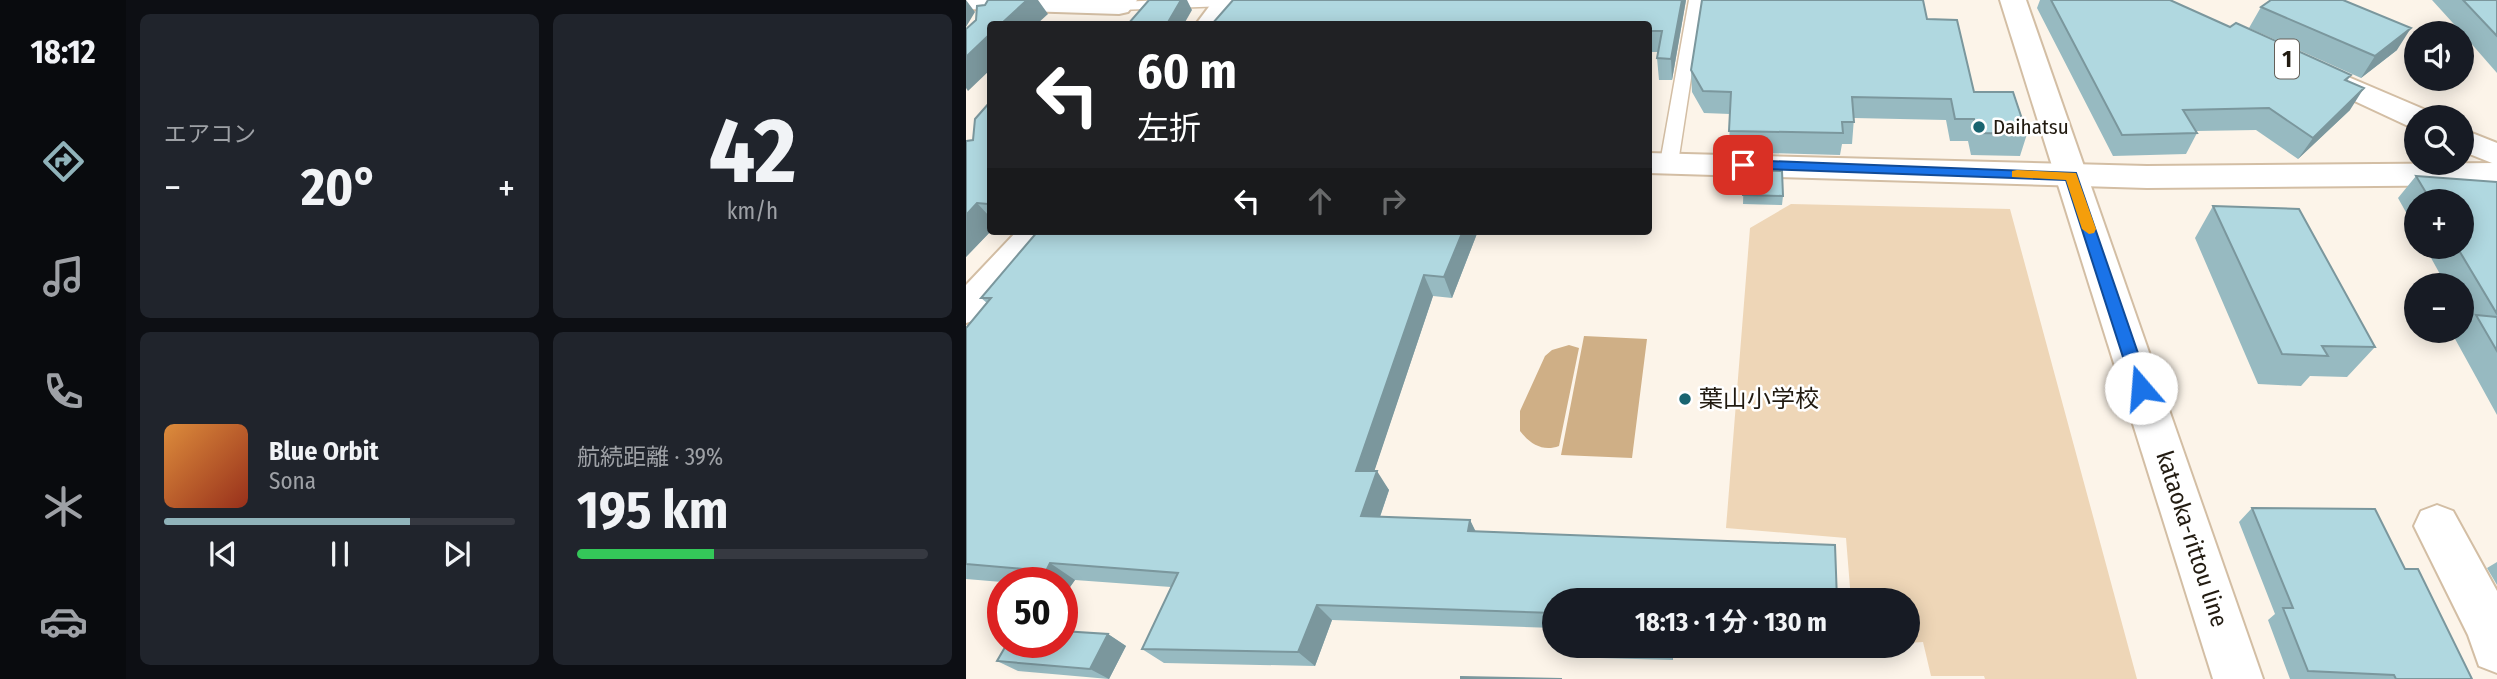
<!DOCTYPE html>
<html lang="ja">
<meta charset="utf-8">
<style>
body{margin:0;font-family:"Fira Sans Condensed","Noto Sans JP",sans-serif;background:#20242c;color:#f1f3f6;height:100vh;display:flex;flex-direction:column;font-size:26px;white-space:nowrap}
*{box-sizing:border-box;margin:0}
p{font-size:23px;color:#9ea1a6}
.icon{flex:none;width:38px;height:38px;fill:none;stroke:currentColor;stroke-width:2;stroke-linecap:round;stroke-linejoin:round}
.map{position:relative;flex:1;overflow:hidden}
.sheet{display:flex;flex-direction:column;gap:14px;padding:14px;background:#0d0f14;width:840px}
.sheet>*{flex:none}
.banner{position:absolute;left:21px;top:21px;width:665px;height:214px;border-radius:7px;box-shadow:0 4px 18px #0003;background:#202124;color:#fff;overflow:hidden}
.buttons{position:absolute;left:1438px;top:21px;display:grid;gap:14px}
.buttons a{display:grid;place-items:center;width:70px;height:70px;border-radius:50%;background:#171b24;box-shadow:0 4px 18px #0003;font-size:35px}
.speed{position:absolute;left:21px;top:567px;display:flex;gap:14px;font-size:35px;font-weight:700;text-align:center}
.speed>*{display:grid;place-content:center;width:91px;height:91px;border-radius:50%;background:#171b24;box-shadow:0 4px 18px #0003;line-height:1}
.speed .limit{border:10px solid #d22;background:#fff;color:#111}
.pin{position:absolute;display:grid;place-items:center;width:60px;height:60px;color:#fff;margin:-30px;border-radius:14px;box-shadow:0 4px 10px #0006}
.me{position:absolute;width:77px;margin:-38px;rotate:342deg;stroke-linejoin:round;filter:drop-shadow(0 0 5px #0008)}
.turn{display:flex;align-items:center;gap:24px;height:147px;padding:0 35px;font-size:32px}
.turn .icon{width:91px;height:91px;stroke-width:2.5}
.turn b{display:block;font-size:49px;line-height:60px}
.lanes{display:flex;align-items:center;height:66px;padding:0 35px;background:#0003;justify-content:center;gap:35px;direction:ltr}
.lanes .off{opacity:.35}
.big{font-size:52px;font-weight:700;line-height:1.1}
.sheet .widget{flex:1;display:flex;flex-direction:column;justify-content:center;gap:10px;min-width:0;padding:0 24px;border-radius:10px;background:#20242c}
.sheet .dial{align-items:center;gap:0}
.dial b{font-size:91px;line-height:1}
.song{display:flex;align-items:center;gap:21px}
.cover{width:84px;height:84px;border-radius:10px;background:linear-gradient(135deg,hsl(30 70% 55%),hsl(10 70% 35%))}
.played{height:7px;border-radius:4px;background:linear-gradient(90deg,#90b3ba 70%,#363941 70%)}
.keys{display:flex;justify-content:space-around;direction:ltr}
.heat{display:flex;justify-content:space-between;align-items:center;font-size:38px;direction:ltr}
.charge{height:10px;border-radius:5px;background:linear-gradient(90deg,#34c759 39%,#363941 0)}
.sheet .tiles{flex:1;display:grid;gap:14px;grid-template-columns:repeat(2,1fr)}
.trip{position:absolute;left:576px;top:588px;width:378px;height:70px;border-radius:35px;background:#171b24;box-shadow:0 4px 18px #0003;font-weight:700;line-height:70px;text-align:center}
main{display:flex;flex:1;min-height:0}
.menu{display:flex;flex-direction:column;width:126px;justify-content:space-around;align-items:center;background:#090b0e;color:#9ea1a6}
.menu .icon{width:49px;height:49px}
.menu .on{color:#90b3ba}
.menu b{font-size:32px;color:#f1f3f6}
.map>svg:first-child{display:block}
</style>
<main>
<nav class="menu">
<b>18:12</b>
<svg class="icon on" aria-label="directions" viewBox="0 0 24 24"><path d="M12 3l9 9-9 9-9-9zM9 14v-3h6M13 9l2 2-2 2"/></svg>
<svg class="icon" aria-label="music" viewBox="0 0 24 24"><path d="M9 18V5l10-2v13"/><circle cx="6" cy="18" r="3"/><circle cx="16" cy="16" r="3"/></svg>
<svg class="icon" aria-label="phone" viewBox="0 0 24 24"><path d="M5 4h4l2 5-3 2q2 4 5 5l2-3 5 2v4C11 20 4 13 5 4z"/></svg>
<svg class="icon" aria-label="climate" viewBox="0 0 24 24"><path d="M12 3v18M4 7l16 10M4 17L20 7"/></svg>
<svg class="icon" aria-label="car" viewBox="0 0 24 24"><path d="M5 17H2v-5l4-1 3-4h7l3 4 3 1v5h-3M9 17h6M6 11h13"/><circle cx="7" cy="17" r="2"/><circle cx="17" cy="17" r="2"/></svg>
</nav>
<section class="sheet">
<div class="tiles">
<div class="widget"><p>エアコン</p>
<div class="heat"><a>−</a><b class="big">20°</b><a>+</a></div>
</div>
<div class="widget dial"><b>42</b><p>km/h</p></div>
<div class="widget">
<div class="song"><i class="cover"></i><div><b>Blue Orbit</b><p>Sona</p></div></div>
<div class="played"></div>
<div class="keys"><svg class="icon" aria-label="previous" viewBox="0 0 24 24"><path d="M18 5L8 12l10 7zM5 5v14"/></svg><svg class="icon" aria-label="pause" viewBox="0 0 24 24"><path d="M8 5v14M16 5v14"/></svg><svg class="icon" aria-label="next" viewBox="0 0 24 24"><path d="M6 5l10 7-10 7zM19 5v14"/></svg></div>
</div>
<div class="widget"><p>航続距離 · 39%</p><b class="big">195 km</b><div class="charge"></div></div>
</div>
</section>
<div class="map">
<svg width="1531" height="679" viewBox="0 0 1531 679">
<rect width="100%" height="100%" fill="#fcf4e9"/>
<!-- green -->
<path fill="#eed6b7" d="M825,204L1044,209L1171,679H1019L1018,676H965L957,642L942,643V600H885L880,538L760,528L784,228Z"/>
<!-- water -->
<path fill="#cfaf86" d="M618,336L681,339L666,458L595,455Z
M603,345L613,348L593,446C577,452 564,444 554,431V411L579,356L586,350Z"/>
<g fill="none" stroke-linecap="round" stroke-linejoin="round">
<defs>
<path id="lane" d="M199,0H266L267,2L260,6L153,10L146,6L153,2Z
M723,0H737L712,163L703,169L694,163Z"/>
<path id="street" d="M0,0H171L162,12L153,14L0,9Z
M248,0H274L256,24H230Z
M682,153L1181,166L1531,163V185L1181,188L682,173Z
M51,231H88L13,319L0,323V285Z
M1471,505L1487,511L1531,591V673L1513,666L1502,635L1448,526L1455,511Z"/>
<path id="secondary" d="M1034,0H1060L1297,679H1247Z"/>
<path id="highway" d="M1347,62L1462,111L1466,117H1451V127L1440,125L1337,77L1333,71L1337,65Z
M1496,129L1531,143V165L1496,151Z"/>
</defs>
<!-- lane casing -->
<use href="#lane" stroke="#d3bea4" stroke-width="3"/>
<!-- street casing -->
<use href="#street" stroke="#d3bea4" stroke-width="4"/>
<!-- secondary casing -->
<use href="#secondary" stroke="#d3bea4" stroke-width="4"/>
<!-- highway casing -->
<use href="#highway" stroke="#d3bea4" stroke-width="4"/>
<!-- lane -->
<use href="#lane" fill="#fff" fill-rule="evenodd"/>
<!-- street -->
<use href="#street" fill="#fff" fill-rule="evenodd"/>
<!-- secondary -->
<use href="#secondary" fill="#fff" fill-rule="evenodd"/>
<!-- highway -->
<use href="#highway" fill="#fff" fill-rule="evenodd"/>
</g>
<!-- wall -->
<path fill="#97bac1" d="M720,0L706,80H693L691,58L692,52H682V24Z
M1074,0H1204L1264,27L1385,75L1381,81L1384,110L1332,159L1290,130L1230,131L1231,133L1220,154L1147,156L1071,8Z
M1466,0H1531V73L1496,33Z
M1295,7L1431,50L1395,78L1283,28Z
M961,19L1008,92L1061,134L1054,156L1005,155L1002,141H984L980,120L888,118L886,144H876L874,155L763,152L764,114L738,113L726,92L725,70Z
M24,102L25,231L0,257V141L7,140Z
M778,170L817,196L816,205L777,204Z
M1450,176L1531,182V415L1488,337L1494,331H1496V329L1502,324L1496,314V285H1480L1459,247H1496V201H1451V232L1432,198Z
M1247,206L1409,347L1381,377L1344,376L1335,386L1292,384L1229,238Z
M72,231H512L486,298L467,296L408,471L423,490L414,517L504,520L509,531L588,600V628L366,620L349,666L198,663L176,649L205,587L109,580L104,587H96V583H48L0,579V328L21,303L15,298Z
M1286,508L1439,569L1506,679H1324L1302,620L1309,614L1273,522Z
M1531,562V585L1521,568Z
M142,634L160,646L143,679L52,671L31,661Z
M629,646H707V660L634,658Z"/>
<!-- shaded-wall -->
<path fill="#7b979d" d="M0,0L9,12L0,27Z
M61,0H72L82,14L71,24H35Z
M215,0H221L226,10L218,24H201Z
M716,0H720L706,80L705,59Z
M1445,28L1431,50L1395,78L1409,56Z
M24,34V70L2,91L0,88V57Z
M1398,88L1384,110L1332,159L1347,138Z
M11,203L24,217L25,231L0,257V215Z
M497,231H512L486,298L478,277Z
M458,275L467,296L402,490L390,471Z
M411,471L423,490L408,534L395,516Z
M504,520L513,538L502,531Z
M84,563L109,580L104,587L80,571Z
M351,605L366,620L349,666L332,652Z
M142,634L160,646L143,679L124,669Z
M704,646H707V660Z"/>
<!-- building -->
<path fill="#b0d8e0" stroke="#7b979d" stroke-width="2" d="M22,0H61L35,24H24V34L0,57V29L10,20L11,6L19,5Z
M183,0H215L201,24H162Z
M267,0H716L705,59L691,58L696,31H682V24H246Z
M736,0H957L961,19L991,20L1008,92H1047L1061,134L1011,133L1008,119H989L985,99L886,97L888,122H876L877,133L763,131L765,92L737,91L725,70Z
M1085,0H1204L1264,27L1270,23L1385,75L1379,80L1398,88L1347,138L1303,108L1217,110L1231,133L1156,135Z
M1305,0H1377L1445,28L1409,56L1295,7Z
M1497,0H1531V36Z
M24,102V201L22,204L11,203L0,215V141L7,140L9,119Z
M778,170L816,171L817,196L777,195Z
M1450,176L1531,182V314L1491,247H1496V201H1465Z
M1247,206L1333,209L1409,347L1356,346L1362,356L1316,354Z
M72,231H497L478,277L458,275L390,471H411L395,516L504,520L502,531L869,545L871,600H588V613L351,605L332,652L176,649L212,573L84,563L80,571L0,564V328L25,298H15Z
M1510,315L1531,317V351Z
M1286,508L1409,509L1439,569H1452L1506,679H1430L1428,675L1342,671L1317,608H1327Z
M96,631L142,634L124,669L31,661L42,642H96Z
M495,677L596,679H495Z"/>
<!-- route -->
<path fill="#1a73e8" stroke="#114b97" stroke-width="2" d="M777,160L1110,173L1184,388L1181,392H1170L1167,388L1100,180L772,168L771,165Z"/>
<!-- slow -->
<path fill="#f59e0b" d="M1051,170L1110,173L1130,229L1128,233L1123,234L1116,229L1100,180L1046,177V171Z"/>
<!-- markers -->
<g fill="#196470" stroke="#fff" stroke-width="2.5">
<circle cx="1013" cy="127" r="7"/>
<circle cx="719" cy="399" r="7"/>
</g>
<g text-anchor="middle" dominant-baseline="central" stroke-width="5" stroke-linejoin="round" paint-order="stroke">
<!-- far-poi labels -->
<g font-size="21" fill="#221b11" stroke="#fff" text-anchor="start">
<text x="1027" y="127">Daihatsu</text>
</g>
<!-- shield labels -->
<rect fill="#fff" stroke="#645f58" stroke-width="2" x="1309" y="39.5" width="24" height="39" rx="5"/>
<g font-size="23" font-weight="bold" fill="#221b11">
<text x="1321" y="59">1</text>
</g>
<!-- poi labels -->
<g font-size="24" fill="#221b11" stroke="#fff" text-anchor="start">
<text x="733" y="399">葉山小学校</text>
</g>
<!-- street labels -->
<g font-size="24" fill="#221b11" stroke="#fff">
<text transform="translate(1226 539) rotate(72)">kataoka-rittou line</text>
</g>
</g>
</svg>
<div class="buttons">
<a><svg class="icon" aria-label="sound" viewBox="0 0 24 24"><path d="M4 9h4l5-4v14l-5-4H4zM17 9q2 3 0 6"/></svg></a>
<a><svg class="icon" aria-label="search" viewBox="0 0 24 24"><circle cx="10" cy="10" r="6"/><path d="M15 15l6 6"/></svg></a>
<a>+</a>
<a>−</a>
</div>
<div class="speed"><div class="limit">50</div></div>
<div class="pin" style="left:777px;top:165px;background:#d93025"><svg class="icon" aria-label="arrive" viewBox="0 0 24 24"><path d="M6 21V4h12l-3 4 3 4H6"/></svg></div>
<svg class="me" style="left:1175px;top:388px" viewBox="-20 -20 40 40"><circle r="19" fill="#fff"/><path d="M0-13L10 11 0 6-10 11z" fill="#1a73e8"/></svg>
<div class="trip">18:13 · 1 分 · 130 m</div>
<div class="banner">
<div class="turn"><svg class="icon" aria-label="left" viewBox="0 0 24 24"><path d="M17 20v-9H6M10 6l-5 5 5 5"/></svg><div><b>60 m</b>左折</div></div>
<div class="lanes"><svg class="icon" aria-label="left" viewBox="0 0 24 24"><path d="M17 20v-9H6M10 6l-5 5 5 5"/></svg><svg class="icon off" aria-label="ahead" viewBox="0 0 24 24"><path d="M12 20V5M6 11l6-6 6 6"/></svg><svg class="icon off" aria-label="right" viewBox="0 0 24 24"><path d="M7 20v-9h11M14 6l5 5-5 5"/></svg></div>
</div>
</div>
</main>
